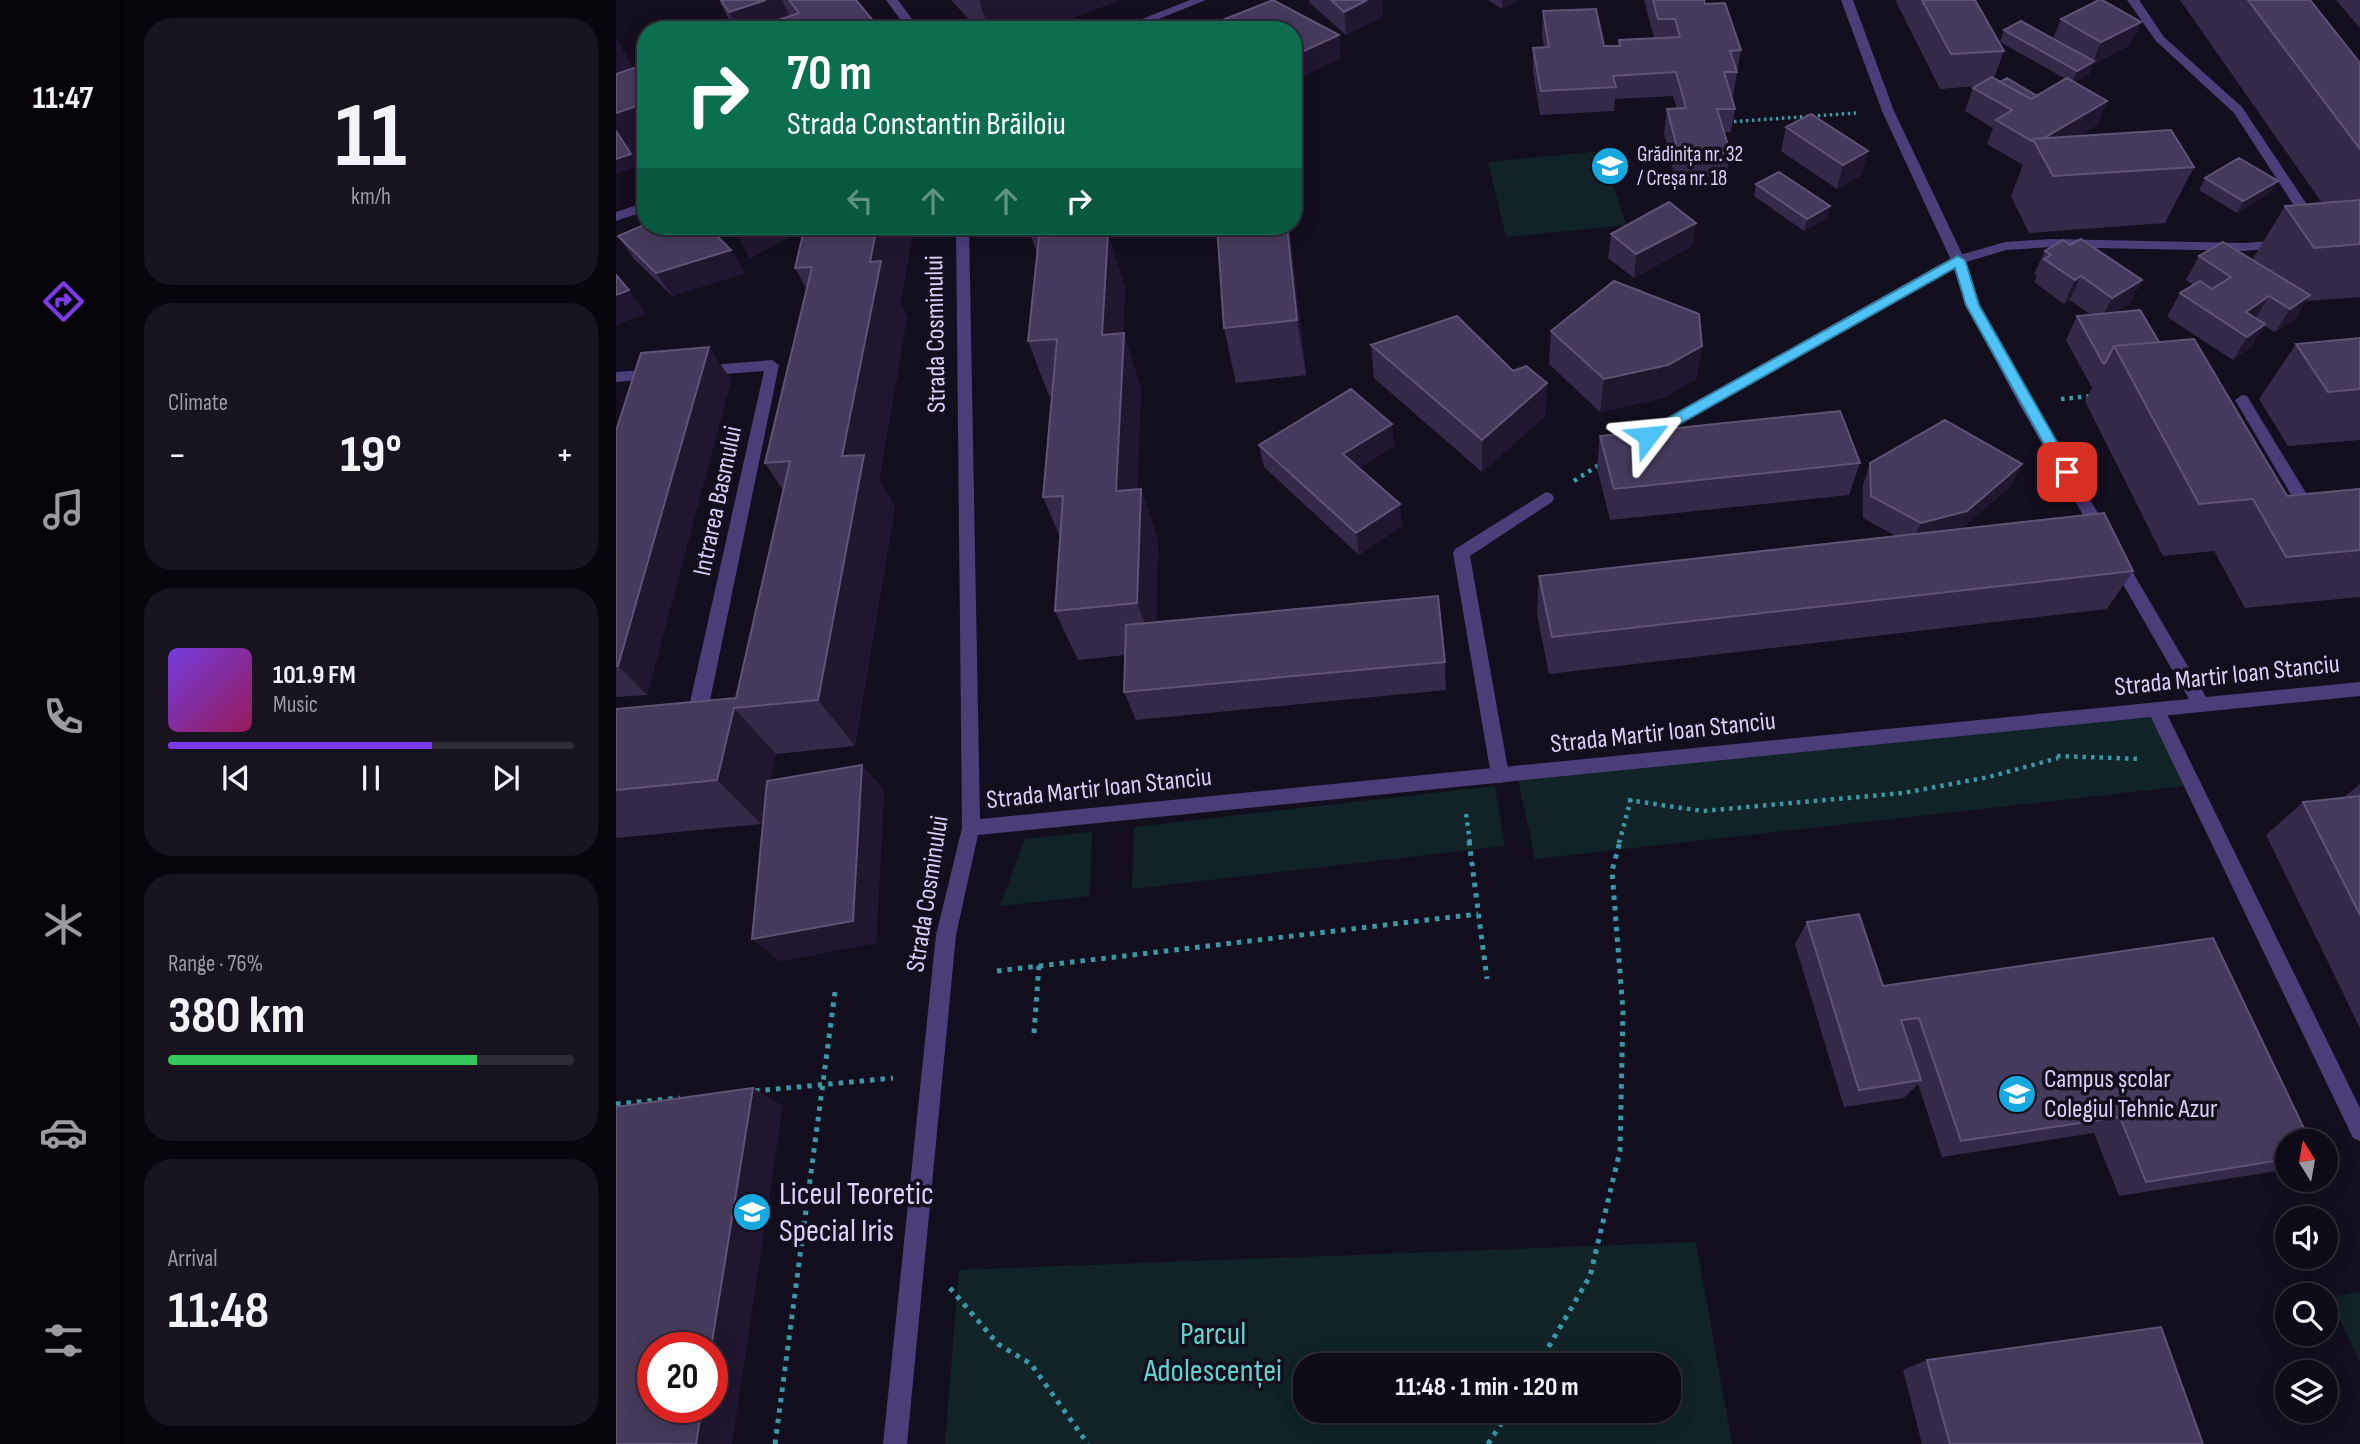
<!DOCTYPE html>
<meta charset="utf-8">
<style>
body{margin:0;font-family:"Sofia Sans Condensed",sans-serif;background:#17131f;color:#f1f3f6;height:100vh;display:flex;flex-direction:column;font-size:26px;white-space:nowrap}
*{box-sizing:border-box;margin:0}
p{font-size:23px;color:#9b9aa1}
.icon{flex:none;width:38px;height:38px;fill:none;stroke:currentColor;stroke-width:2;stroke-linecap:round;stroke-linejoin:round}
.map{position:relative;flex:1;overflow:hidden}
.side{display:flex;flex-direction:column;gap:18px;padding:18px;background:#08060c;width:490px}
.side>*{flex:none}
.hud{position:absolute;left:21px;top:21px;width:665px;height:214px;border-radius:28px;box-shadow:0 4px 18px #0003,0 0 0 2px #2e2b35;background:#0b6e4f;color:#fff;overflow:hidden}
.needle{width:46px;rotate:349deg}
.controls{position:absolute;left:1659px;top:1129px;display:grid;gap:14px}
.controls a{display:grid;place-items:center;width:63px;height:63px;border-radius:50%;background:#0e0a16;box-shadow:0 4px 18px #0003,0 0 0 2px #2e2b35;font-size:35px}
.speed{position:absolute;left:21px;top:1332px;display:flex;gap:14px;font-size:35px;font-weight:700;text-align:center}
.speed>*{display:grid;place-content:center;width:91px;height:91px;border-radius:50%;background:#0e0a16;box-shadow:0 4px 18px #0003,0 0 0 2px #2e2b35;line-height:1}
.speed .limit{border:10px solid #d22;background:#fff;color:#111}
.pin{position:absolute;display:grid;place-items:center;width:60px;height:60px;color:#fff;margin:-30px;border-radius:14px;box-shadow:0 4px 10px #0006}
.me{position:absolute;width:77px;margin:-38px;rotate:61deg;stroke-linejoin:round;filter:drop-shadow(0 0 5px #0008)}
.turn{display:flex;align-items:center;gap:24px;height:147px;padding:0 35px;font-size:32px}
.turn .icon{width:91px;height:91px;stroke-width:2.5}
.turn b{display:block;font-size:49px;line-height:60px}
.lanes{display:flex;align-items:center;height:66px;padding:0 35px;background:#0003;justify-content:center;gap:35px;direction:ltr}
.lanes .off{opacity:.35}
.big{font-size:52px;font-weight:700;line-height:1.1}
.side .card{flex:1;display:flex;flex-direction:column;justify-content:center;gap:10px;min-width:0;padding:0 24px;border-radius:28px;background:#17131f}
.side .dial{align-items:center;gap:0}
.dial b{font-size:91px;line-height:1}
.song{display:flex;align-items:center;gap:21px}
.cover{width:84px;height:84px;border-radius:10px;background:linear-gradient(135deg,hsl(260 70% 55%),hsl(330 70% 35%))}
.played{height:7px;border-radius:4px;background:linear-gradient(90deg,#7c3aed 65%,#2e2b35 65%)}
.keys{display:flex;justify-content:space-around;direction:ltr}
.heat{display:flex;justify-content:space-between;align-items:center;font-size:38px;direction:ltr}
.charge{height:10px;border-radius:5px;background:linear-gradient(90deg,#34c759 76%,#2e2b35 0)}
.trip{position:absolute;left:677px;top:1353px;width:388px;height:70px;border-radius:28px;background:#0e0a16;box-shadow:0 4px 18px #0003,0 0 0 2px #2e2b35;font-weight:700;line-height:70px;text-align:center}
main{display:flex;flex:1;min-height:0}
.tabs{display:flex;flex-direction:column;width:126px;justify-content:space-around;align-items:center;background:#060409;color:#9b9aa1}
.tabs .icon{width:49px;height:49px}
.tabs .active{color:#7c3aed}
.tabs b{font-size:32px;color:#f1f3f6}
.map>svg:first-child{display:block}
</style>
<main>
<nav class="tabs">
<b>11:47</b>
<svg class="icon active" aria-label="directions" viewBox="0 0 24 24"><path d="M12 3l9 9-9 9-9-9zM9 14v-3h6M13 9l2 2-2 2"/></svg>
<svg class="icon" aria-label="music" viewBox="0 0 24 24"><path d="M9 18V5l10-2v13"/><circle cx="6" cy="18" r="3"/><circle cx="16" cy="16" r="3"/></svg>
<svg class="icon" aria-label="phone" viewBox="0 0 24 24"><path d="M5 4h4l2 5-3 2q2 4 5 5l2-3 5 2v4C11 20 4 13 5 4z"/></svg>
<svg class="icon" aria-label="climate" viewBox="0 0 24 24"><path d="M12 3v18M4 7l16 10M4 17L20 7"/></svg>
<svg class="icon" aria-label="car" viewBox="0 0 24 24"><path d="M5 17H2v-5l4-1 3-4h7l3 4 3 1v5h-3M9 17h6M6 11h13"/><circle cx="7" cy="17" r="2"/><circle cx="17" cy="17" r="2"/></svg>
<svg class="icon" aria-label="filters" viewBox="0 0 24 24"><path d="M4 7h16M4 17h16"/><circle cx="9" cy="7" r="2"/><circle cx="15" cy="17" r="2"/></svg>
</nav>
<section class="side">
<div class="card dial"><b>11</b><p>km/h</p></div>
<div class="card"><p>Climate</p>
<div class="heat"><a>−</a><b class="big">19°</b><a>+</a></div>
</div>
<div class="card">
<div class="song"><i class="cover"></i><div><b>101.9 FM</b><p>Music</p></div></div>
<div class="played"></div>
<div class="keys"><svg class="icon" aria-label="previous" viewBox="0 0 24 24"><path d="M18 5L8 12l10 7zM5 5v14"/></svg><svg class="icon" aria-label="pause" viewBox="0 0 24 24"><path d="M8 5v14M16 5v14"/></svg><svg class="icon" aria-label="next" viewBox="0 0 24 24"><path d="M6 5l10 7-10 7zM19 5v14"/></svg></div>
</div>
<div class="card"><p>Range · 76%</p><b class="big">380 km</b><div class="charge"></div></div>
<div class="card"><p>Arrival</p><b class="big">11:48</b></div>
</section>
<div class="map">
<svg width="1744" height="1444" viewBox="0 0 1744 1444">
<rect width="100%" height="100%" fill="#130e1d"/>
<!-- green -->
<path fill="#112326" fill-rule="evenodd" d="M986,151L1010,225L890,237L872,162Z
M1540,709L1578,785L919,859L901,774Z
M879,786L889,846L516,889L518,827Z
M476,832L474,896L384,906L409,839Z
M1080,1242L1116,1444H329L343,1270ZM690,1365H1054V1410H690Z
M1744,1292V1363L1714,1297Z"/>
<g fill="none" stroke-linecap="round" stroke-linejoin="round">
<!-- path-far2 -->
<path stroke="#3998a4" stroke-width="3.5" stroke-dasharray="2.5 3.5" stroke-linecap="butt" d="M1112,122L1240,113"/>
<!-- path-far1 -->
<path stroke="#3998a4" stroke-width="4.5" stroke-dasharray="3.5 5" stroke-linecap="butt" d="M1445,399L1475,396
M958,481L986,463
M1441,756L1526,759
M1012,800L1087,811L1287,793L1373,777L1442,758
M850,814L854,843
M1003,843L1015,799"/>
<!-- path -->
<path stroke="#3998a4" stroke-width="5" stroke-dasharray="4.5 6" stroke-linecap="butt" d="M853,841L871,979
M381,971L862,914
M418,1033L423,965
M139,1091L277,1078
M0,1104L64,1098
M334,1288L382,1344L415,1364L472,1444
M922,1365L974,1276L1004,1151L1007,1011L996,871L1004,841
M159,1444L219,992
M872,1444L894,1410"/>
<!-- lane -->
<path fill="#4a3d78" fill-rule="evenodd" d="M1511,0H1523L1548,37L1626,107V113H1618L1540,41Z
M1435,239L1627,243L1634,247L1627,251L1435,247L1390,250L1347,263L1026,445H1016L1013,441L1016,437L1337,257L1389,242Z
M156,360L163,365L90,720L87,725L81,727L73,725L70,720L148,371L84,376L77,371L84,366Z
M42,369L49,374L47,378L0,382V372Z
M1626,395L1631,396L1690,493L1744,488V500L1680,503L1619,400Z
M930,492L936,494L938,498L936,502L854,556L893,775L890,781L884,783L878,781L875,775L837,553L839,549Z
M1540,702L1546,704L1744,1108V1141L1737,1138L1531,709L1534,704Z"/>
<!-- street -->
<path fill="#4a3d78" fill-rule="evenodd" d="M270,0H282L304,30H292Z
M574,0H590L515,30H498Z
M1225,0H1237L1278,111L1349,260L1364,305L1416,401L1590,697L1744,682V696L362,835L340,935L291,1444H267L320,935L346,828L340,226H353L364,819L1573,699L1402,402L1350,305L1335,260L1266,111Z
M1622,106L1626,107L1702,221V227H1692L1616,110Z
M30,202V211L0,221V212Z
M1669,240L1674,241V247L1627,251L1620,247L1627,243Z"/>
</g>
<!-- wall -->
<path fill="#352949" d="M103,0H240L263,30H119L113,20Z
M335,0H504L423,30H363Z
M693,0H766L767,17L730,35L694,3Z
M872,0H902L886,9Z
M1028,0H1088L1089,4L1125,50L1117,96H1115L1119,109L1115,132L1108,133L1114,152L1110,176L1059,178L1048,133L1051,109H1061L1057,96L999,99L998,111L924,115L917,72V48L928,47L926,35L927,11L988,46H1002L1003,40L1038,38Z
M1279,0H1359L1388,51L1378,78L1384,82L1421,96L1450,79L1384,42L1388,30L1437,39L1445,19L1525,22L1514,45L1476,65L1473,74L1458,82L1491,101L1481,125L1462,136L1578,167L1549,223L1413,233L1395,196L1407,165L1371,144L1377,128L1349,111L1357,88L1360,86L1324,89Z
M1564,0H1694L1744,63V297L1690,301L1679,319L1659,332L1648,326L1634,348L1617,360L1551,317L1564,293L1577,285L1570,280L1583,256L1636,260L1669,206L1706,203Z
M1720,0H1744V28Z
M1170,127L1246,175L1221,189L1165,151Z
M1589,178L1662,181L1654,193L1621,213L1583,190Z
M1140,184L1214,206L1211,218L1188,231L1138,196Z
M1080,223L1076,246L1018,278L992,258L995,234Z
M118,226H293L297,234L284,302L291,317L263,480L279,507L239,746L160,754L154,781L246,765L268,791L260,943L164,961L136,939L149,804L145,824L0,838V709L120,698L167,490L149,463L191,290L179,268L189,228L134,258L121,234Z
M411,226H490L489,232L509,288L507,334L525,389L521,489H525L542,541L540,622L829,662L830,690L520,720L508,692L509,655L462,660L439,611L444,537L427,497L436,396H433L412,341L421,253Z
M601,226H673L690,375L620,383L608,328Z
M2,236L129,273L56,296L18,259Z
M1454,245L1526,280L1513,304L1498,313L1543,342L1671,496L1744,489V597L1629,608L1598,551L1547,556L1469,401L1477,386H1475L1450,340L1461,316L1475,315L1454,300L1448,304L1418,282L1421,276L1418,274L1429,251Z
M935,331L1086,346L1080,379L1047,398L984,412L933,364Z
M1744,338V440L1672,446L1643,399L1680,344Z
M755,345L897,371L931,383L929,416L866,472L758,378Z
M115,380L31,695L0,697V431Z
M984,436L1244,463L1233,495L994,520L981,468Z
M643,445L778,446L743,468L786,526L743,555L648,467Z
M1254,463L1395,486L1345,529L1517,571L1491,609L933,674L921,614L923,576L1280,536L1247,518V485Z
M1744,784V1028L1650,835L1687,802L1727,798Z
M1191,922L1267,986L1671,1141V1168L1667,1170L1503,1196L1478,1133L1326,1157L1302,1084L1288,1098L1228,1107L1179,944Z
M1311,1360L1587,1444H1306L1287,1370Z"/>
<!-- shaded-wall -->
<path fill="#201630" d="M150,0H166L180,30H122L113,12Z
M363,0H504L423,30H373Z
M751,0H766L767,17L730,35L728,12Z
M886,0H902L886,9Z
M1525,22L1514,45L1476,65L1473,74L1456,83L1461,71L1477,62L1485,42Z
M260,24L263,30H243Z
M723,35L725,59L677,81V56Z
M0,38L27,84L0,93Z
M1491,101L1481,125L1427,157L1420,144Z
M30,103V172L26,173L22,166L0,174V113Z
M1252,151L1246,175L1221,189L1227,165Z
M1662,181L1654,193L1621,213L1627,201Z
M1214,206L1211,218L1188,231L1191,219Z
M1080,223L1076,246L1018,278L1020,254Z
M136,226H192L134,258L121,234Z
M261,226H293L297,234L284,302L291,317L263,480L279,507L239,746L202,700L226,456L254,262Z
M479,226H490L489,258Z
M671,226H673L690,375L681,320Z
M492,232L509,288L504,390L486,335Z
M115,250L129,273L56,296L40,273Z
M1465,276L1454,300L1448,304L1459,280Z
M1526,280L1513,304L1484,321L1496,298Z
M13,290L30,314L0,325V295Z
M1694,295L1679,319L1659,332L1674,309Z
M1653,296L1639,320L1630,312Z
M1649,324L1634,348L1617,360L1631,337Z
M508,333L525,389L519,543L500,491Z
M1086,346L1080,379L1047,398L984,412L988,379Z
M93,347L115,380L31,695L2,666Z
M931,383L929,416L866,472V440Z
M776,424L778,446L730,476L727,454Z
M1406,464L1395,486L1341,533L1295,545L1305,523Z
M525,489L542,541L540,652L521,603Z
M784,504L786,526L743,555L740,533Z
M118,708L160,754L145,824L101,780Z
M246,765L268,791L260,943L164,961L136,939Z
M137,1088L167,1106L116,1444H80L86,1407H96L95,1348Z"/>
<!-- building -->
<path fill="#463a5c" stroke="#5e5275" stroke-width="2" d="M105,0H150L113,12Z
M173,0H240L260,24L243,30H133L183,13Z
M657,0L723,35L677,56V30H605L599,23Z
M715,0H751L728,12Z
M1037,0H1088L1089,4L1109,3L1125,50L1114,51L1121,72H1108L1119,109H1101L1114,152L1063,155L1051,109L1070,108L1060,72L997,76L1000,87L925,91L917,48L933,47L927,11L980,9L988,46H1004L1003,40L1064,37L1059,19H1042Z
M1306,0H1359L1388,51L1335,54Z
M1483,0H1486L1525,22L1485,42L1445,19Z
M1632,0H1694L1744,63V149Z
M1405,21L1478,61L1461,71L1388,30Z
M30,64V103L0,113V74Z
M1376,77L1415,99L1451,78L1491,101L1428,138L1417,139L1416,141L1380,120L1396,110L1357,88Z
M1391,78L1421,96L1415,99L1384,82Z
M1195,114L1252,151L1227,165L1170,127Z
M1555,130L1578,167L1437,176L1417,139Z
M0,131L15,154L0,159Z
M1623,158L1662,181L1627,201L1589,178Z
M1163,172L1214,206L1191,219L1140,184Z
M1744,200V244L1698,248L1669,206Z
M1053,202L1080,223L1020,254L995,234Z
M30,224V226H91L115,250L40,273L2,236Z
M118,226H136L121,234Z
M189,226H261L254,262L265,261L226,456L248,455L202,700L118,708L101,780L0,790V709L120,698L174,461L149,463L196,267L179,268Z
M601,226H671L681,320L608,328Z
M492,232L486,335L508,333L500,491L525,489L521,603L439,611L447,496L427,497L441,339L412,341L423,237Z
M1465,239L1526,280L1496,298L1465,276L1459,280L1428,259L1435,255L1429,251L1447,240L1454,245Z
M1607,242L1694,295L1674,309L1653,296L1630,312L1649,324L1631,337L1564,293L1584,281L1596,289L1615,277L1583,256Z
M0,275L13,290L0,295Z
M998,281L1083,314L1086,346L1052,365L988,379L935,331Z
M1524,310L1543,342L1498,346L1489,363H1487L1461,316Z
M841,316L897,371L910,366L931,383L866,440L755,345Z
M1744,338V389L1712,392L1680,344Z
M1578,339L1671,496L1744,489V550L1670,557L1637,499L1583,504L1498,346Z
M93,347L2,666H0V431L25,353Z
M735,389L776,424L727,454L784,504L740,533L643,445Z
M1224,411L1244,463L998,489L984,436Z
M1329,420L1406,464L1351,511L1305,523L1255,496L1254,463Z
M1488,513L1517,571L936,637L923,576Z
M822,596L829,662L508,692L510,625Z
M246,765L237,921L136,939L151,781Z
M1744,796V915L1687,802Z
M1243,914L1267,986L1597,938L1694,1141H1671V1159L1530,1182L1504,1117L1345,1141L1303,1018L1285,1020L1305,1080L1243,1090L1191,922Z
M137,1088L95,1348H37V1407H86L80,1444H0V1107Z
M1545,1327L1587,1444H1334L1311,1360Z"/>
<!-- route -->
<path fill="#4fc3f7" stroke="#337fa1" stroke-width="2" d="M1342,256L1349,260L1363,305L1458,472L1456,476H1446L1350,305L1339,268L1037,439H1027V432Z"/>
<!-- icons -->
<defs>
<symbol id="school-disc" viewBox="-11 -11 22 22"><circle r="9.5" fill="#16a8df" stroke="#130e1d"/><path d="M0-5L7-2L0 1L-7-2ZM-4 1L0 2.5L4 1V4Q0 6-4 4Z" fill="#fff"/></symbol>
</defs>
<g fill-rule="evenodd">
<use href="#school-disc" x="972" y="144" width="44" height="44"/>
<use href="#school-disc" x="1379" y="1072" width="44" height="44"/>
<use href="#school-disc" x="114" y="1190" width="44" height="44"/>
</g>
<g text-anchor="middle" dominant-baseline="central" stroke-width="7" stroke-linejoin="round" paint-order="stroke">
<!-- far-poi labels -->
<g font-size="21" fill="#dbcffa" stroke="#130e1d" text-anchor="start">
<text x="1021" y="154">Grădinița nr. 32<tspan x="1021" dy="24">/ Creșa nr. 18</tspan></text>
</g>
<!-- street labels -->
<g font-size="26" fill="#dbcffa" stroke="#130e1d">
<text transform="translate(320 334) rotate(-91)">Strada Cosminului</text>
<text transform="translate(102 501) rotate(-78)">Intrarea Basmului</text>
<text transform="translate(1611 676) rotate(-6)">Strada Martir Ioan Stanciu</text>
<text transform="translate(1047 733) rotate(-6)">Strada Martir Ioan Stanciu</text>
<text transform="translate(483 789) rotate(-6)">Strada Martir Ioan Stanciu</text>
<text transform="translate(312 894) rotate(-81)">Strada Cosminului</text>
</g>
<!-- poi labels -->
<g font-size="26" fill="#dbcffa" stroke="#130e1d" text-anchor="start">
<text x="1428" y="1079">Campus școlar<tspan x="1428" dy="30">Colegiul Tehnic Azur</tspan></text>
</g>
<!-- near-poi labels -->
<g font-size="32" fill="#dbcffa" stroke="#130e1d" text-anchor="start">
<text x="163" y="1194">Liceul Teoretic<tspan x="163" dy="37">Special Iris</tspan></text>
</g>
<!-- near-park labels -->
<g font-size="32" fill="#63d2ca" stroke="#130e1d">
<text x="597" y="1334">Parcul<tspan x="597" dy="37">Adolescenței</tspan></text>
</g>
</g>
</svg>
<div class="controls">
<a><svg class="needle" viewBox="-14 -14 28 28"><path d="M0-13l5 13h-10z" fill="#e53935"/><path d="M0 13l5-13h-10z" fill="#9b9aa1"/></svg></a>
<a><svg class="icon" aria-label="sound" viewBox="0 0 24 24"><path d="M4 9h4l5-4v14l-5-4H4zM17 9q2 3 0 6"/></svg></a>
<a><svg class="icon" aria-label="search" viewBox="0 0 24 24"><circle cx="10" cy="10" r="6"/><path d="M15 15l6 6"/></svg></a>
<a><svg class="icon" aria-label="layers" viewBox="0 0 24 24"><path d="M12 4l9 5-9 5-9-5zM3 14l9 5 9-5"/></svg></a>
</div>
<div class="speed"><div class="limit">20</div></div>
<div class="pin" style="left:1451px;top:472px;background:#d93025"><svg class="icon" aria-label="arrive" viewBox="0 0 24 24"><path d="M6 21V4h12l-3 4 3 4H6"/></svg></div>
<svg class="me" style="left:1032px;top:436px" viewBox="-20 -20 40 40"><path d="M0-17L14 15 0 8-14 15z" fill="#4fc3f7" stroke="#fff" stroke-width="4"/></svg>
<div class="trip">11:48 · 1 min · 120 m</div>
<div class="hud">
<div class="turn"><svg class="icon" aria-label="right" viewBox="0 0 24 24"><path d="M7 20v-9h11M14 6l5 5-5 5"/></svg><div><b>70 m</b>Strada Constantin Brăiloiu</div></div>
<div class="lanes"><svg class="icon off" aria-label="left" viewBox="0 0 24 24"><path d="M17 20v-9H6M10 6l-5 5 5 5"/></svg><svg class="icon off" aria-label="ahead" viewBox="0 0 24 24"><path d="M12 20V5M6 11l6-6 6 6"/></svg><svg class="icon off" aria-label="ahead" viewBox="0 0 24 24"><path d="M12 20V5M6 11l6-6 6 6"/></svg><svg class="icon" aria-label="right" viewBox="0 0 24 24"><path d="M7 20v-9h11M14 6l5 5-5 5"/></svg></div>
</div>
</div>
</main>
